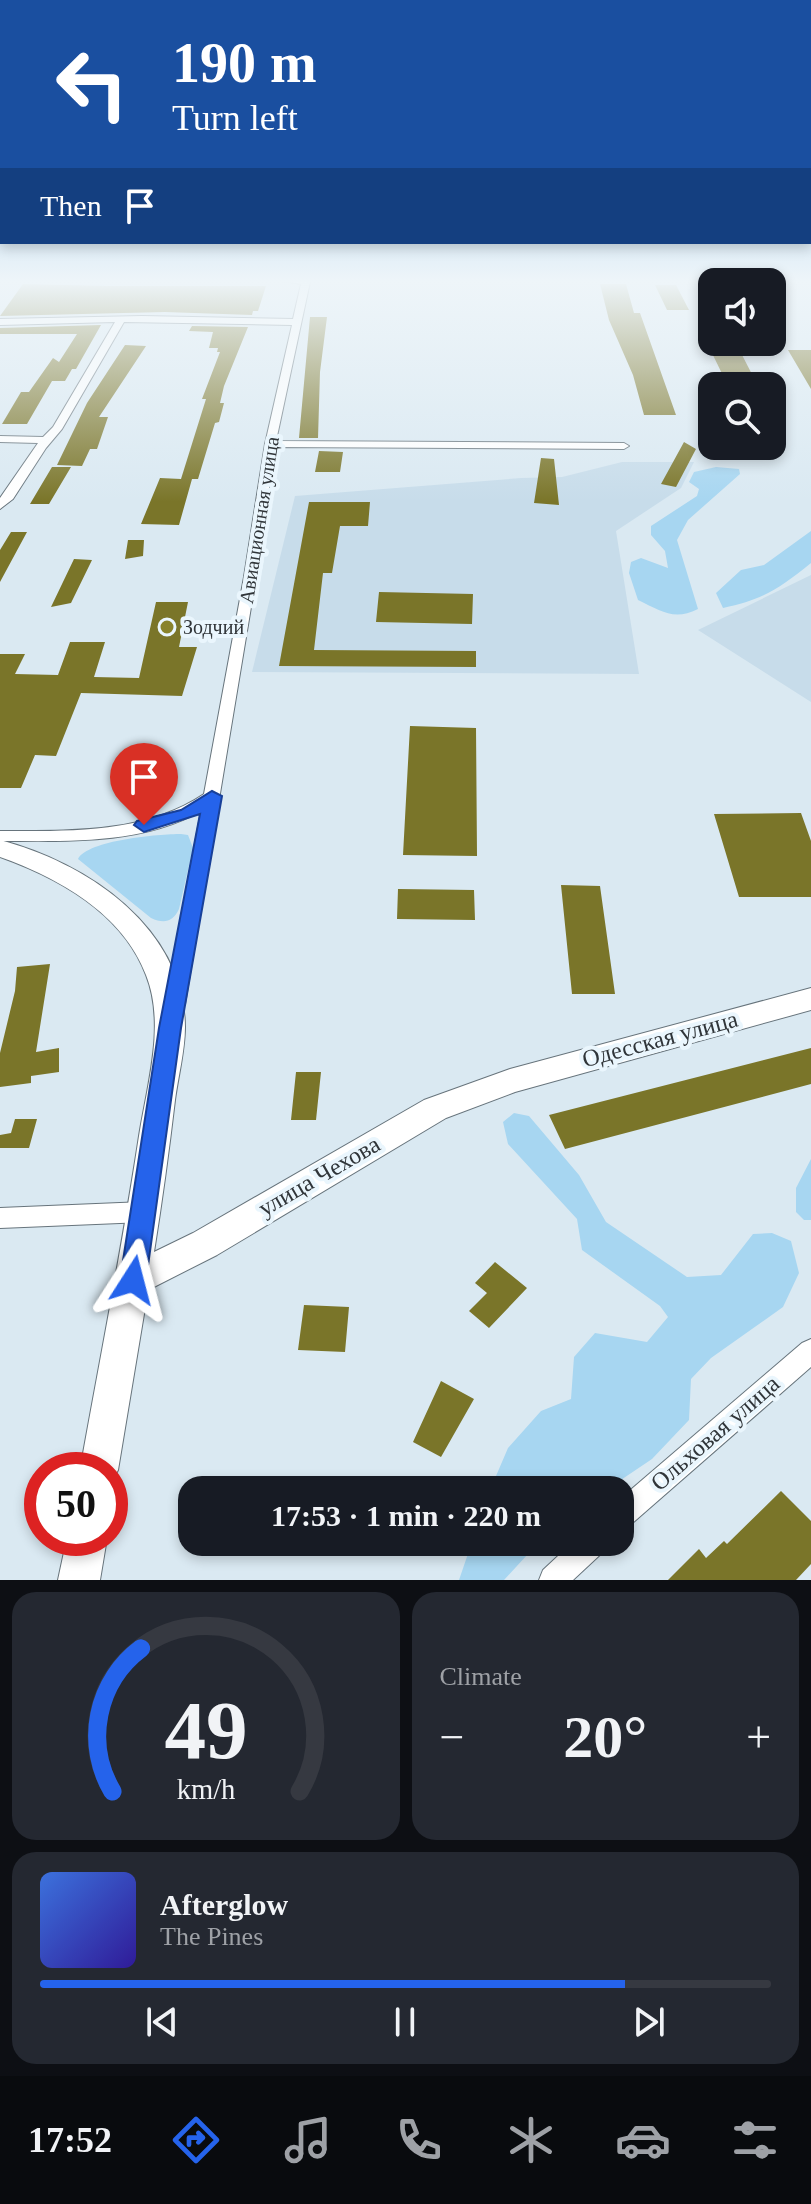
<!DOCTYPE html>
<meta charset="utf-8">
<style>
body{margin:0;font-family:"Times New Roman",serif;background:#242831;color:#f1f3f6;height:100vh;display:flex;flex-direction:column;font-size:30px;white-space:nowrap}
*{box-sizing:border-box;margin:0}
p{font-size:26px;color:#9ea1a6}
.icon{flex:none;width:44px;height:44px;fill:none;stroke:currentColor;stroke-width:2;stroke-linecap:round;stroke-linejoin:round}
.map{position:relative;height:1580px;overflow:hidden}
.drawer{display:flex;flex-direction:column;gap:12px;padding:12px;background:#0d0f14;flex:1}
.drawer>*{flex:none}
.hud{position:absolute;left:0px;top:0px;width:812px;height:244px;box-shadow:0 4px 12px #0003;background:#1a4fa0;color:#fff;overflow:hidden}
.controls{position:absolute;left:698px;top:268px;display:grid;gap:16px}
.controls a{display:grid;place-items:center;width:88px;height:88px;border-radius:16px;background:#171b24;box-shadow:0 4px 12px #0003;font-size:40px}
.speed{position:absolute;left:24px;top:1452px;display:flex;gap:16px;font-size:40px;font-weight:700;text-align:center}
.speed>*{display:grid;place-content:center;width:104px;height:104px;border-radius:50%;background:#171b24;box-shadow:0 4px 12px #0003;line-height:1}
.speed .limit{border:12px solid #d22;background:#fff;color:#111}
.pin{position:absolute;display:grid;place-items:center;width:68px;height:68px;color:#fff;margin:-82px -34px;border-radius:50% 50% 50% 0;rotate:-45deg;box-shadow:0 0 8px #0007}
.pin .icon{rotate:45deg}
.me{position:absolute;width:88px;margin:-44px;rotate:9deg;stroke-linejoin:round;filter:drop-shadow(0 0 6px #0008)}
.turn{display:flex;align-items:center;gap:28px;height:168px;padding:0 40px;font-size:36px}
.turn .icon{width:104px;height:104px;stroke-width:2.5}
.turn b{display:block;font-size:56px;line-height:68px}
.then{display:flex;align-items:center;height:76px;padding:0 40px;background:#0003;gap:16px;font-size:30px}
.big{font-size:60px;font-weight:700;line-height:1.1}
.drawer .widget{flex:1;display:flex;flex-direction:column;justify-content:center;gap:12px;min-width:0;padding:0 28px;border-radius:24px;background:#242831}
.drawer .dial{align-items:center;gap:0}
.dial svg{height:208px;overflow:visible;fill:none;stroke:#363941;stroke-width:7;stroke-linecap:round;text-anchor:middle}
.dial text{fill:#f1f3f6;stroke:none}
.song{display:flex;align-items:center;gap:24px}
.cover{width:96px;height:96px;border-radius:12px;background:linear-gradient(135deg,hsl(220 70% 55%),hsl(250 70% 35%))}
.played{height:8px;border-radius:4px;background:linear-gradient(90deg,#2563eb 80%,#363941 80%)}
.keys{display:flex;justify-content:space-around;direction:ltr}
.heat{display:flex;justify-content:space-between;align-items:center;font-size:44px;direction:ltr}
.drawer .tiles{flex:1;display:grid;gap:12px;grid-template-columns:1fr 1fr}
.widget:last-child{grid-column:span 2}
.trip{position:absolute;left:178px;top:1476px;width:456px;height:80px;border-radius:24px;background:#171b24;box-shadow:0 4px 12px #0003;font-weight:700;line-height:80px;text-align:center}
.tab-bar{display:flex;height:128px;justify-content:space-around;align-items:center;background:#090b0e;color:#9ea1a6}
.tab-bar .icon{width:56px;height:56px}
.tab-bar .on{color:#2563eb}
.tab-bar b{font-size:36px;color:#f1f3f6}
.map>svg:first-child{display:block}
</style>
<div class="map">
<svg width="811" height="1580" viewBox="0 0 811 1580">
<rect width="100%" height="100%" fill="#dae9f2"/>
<!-- built -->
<path fill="#c7dcea" d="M622,462H694L681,488L616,531L639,674L252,672L295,496L521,478L562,477Z
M811,575V702L698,630Z"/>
<!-- green -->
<path fill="#a7d6f1" d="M716,467L739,469L740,474L688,520L677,540L698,609C674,621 661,611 638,600L629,573L631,562L641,558L668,568L665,551L651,535V526L697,496L699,489L689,482L694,472Z
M811,531V563C780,588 763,600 723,608L716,593L741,570L764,565Z
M181,834L188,835L193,848L179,909C173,922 164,924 151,918L78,859C88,840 159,834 181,834Z
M514,1113L529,1116L579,1175L606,1222L687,1277L721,1275L753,1234L772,1233L791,1241L799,1273L783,1307L711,1358L691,1379L689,1420L652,1459L606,1490H490L508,1448L541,1411L571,1399L574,1357L595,1333L647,1342L668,1317L660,1306L582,1250L577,1219L508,1144L503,1122Z
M811,1159V1220H804L796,1212V1188Z
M472,1542H539L504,1580H459Z"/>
<!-- building -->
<path fill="#7a7529" d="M23,284L107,286H266L258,311H253L252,315L165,312L0,316Z
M600,284H626L634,313H640L676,415H644L633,375L609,320Z
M655,285H676L689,310H667Z
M310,317H327L320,372L318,438H299Z
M101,325L76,369H72L65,381H52L27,424H2L21,392H29L53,358L59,362L77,334H0V328Z
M192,326L248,327L224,386L220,403H224L219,422L215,423L198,479H187H192L179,525L141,524L160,478L181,479L206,399H202L220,352H217L218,348H209L213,332L189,331Z
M125,345L146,346L99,417H108L97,449H90L82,466L57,465L87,403Z
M788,350H811V389Z
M711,351H740L758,386H728Z
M684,442L696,449L676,487L661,484Z
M319,451L343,452L340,472H315Z
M541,458L554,459L559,505L534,503Z
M52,467H71L49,504H30Z
M309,502H370L368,526H340L332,573H323L314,650L476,651V667L279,666Z
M11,532H27L0,582V550Z
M128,540H144L143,556L125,559Z
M74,559L92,560L71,603L51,607Z
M379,592L473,594L472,624L376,622Z
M156,602H188L179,647H197L182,696L81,693L56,756L35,755L21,788H0V654H25L15,674L58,675L70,642H105L94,677L139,678Z
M410,726L476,728L477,856L403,855Z
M801,813L811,841V897H739L714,814Z
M561,885L600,886L615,994H572Z
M398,889L474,890L475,920L397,919Z
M50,964L36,1052L59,1048V1072L31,1076V1083L0,1087V1053L15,991L17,967Z
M811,1048V1084L565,1149L549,1115Z
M296,1072H321L316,1120H291Z
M15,1119H37L29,1148H0V1135L11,1133Z
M495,1262L527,1288L489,1328L469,1311L487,1293L475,1283Z
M304,1305L349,1307L345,1352L298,1350Z
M441,1381L474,1399L441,1457L413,1442Z
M781,1491L811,1521V1564L796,1580H668L699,1549L706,1558L724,1541L727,1544Z"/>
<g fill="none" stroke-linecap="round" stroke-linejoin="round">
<defs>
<path id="minor" d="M283,281L310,282L276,441L624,443L629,446L624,449L275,447L256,577L185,1004L182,1009L175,1011L168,1009L165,1004L201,811C142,845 65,841 0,841V831C69,831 145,834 204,794L244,577L265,444L292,325L124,322L62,429L46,448L13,499L0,509V498L38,443L0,442V436L43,437L53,427L115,322L0,325V319L142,316L293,319L301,284Z
M144,1202L152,1205L155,1212L152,1219L144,1222L0,1228V1208Z
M811,1339V1367L629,1526L620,1530V1499L802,1343Z
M573,1542H607L603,1552L573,1580H539L543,1570Z"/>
<path id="secondary" d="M0,840C87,863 184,927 185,1027C185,1051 178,1077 175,1100C169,1151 162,1202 154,1252L193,1233L424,1100L510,1069L811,988V1010L515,1092L446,1118L217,1255L148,1290L118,1470L110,1485V1470H80C100,1359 122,1248 139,1136C147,1085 166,1025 146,975C123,914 59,878 0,857Z
M67,1538H107L100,1580H58Z"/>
</defs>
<!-- minor casing -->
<use href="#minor" stroke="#67747c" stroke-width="2"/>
<!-- secondary casing -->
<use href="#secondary" stroke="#67747c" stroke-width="2"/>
<!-- minor -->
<use href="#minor" fill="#fff" fill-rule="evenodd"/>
<!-- secondary -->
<use href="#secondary" fill="#fff" fill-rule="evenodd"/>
</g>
<!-- sky -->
<linearGradient id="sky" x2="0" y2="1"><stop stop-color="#79b9e9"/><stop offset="0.56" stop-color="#eef5f9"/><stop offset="1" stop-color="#eef5f9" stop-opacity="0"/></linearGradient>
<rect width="811" height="502" fill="url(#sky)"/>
<!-- route -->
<path fill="#2563eb" stroke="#184099" stroke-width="2" d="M212,791L222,796L181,1028L146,1280L143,1289L133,1292L124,1289L120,1280L159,1028L200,814L144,832L134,825L137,821L181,810Z"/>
<!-- markers -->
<circle fill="#89832b" stroke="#eaf6fd" stroke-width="3" cx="167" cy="627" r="8"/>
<g text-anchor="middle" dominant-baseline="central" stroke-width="8" stroke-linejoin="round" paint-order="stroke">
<!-- street labels -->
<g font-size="20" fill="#303539" stroke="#eaf6fd">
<text transform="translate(259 520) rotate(-81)">Авиационная улица</text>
</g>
<!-- poi labels -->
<g font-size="20" fill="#303539" stroke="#eaf6fd" text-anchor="start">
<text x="183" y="627">Зодчий</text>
</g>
<!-- near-street labels -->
<g font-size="24" fill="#303539" stroke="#eaf6fd">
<text transform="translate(660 1039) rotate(-15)">Одесская улица</text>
<text transform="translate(319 1176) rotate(-30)">улица Чехова</text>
<text transform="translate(715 1433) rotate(-41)">Ольховая улица</text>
</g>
</g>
</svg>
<div class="controls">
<a><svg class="icon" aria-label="sound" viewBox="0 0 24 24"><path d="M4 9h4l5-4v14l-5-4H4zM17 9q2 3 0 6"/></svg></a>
<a><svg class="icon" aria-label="search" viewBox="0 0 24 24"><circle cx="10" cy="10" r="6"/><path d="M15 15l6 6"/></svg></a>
</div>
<div class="speed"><div class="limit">50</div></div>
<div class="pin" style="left:144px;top:825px;background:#d93025"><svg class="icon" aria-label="arrive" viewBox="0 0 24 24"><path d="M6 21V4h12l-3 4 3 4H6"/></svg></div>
<svg class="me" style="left:133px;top:1280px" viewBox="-20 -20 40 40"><path d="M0-17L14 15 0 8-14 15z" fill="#2563eb" stroke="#fff" stroke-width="4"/></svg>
<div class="trip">17:53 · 1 min · 220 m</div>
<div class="hud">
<div class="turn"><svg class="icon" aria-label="left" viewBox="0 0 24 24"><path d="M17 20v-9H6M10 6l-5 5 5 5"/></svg><div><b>190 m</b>Turn left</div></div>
<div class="then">Then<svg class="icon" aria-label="arrive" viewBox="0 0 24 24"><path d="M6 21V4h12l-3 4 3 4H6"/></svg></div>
</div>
</div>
<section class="drawer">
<div class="tiles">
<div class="widget dial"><svg viewBox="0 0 100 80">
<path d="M14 69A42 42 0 1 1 86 69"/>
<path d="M14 69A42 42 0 0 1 25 14" stroke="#2563eb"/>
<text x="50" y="56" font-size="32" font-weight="700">49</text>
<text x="50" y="72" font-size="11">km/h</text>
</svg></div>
<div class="widget"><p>Climate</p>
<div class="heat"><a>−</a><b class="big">20°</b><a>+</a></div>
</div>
<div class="widget">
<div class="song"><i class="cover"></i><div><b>Afterglow</b><p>The Pines</p></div></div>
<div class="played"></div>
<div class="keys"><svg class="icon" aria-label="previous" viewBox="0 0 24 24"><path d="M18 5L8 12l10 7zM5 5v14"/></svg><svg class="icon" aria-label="pause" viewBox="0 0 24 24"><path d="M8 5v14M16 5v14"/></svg><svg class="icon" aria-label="next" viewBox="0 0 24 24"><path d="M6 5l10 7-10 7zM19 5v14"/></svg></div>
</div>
</div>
</section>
<nav class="tab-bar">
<b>17:52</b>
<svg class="icon on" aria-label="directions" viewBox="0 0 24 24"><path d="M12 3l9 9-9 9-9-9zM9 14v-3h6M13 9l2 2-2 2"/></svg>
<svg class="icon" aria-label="music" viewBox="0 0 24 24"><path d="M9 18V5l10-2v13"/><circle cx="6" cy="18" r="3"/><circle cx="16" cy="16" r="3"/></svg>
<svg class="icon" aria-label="phone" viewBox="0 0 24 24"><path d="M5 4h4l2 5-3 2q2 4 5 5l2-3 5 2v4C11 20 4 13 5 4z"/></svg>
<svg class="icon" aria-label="climate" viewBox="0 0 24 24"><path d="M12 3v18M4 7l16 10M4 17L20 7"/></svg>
<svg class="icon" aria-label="car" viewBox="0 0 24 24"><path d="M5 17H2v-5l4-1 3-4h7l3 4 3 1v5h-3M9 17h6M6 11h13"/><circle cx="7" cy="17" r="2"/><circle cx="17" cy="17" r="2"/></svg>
<svg class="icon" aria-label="filters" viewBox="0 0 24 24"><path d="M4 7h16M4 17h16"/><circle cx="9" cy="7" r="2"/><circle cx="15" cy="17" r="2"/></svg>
</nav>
